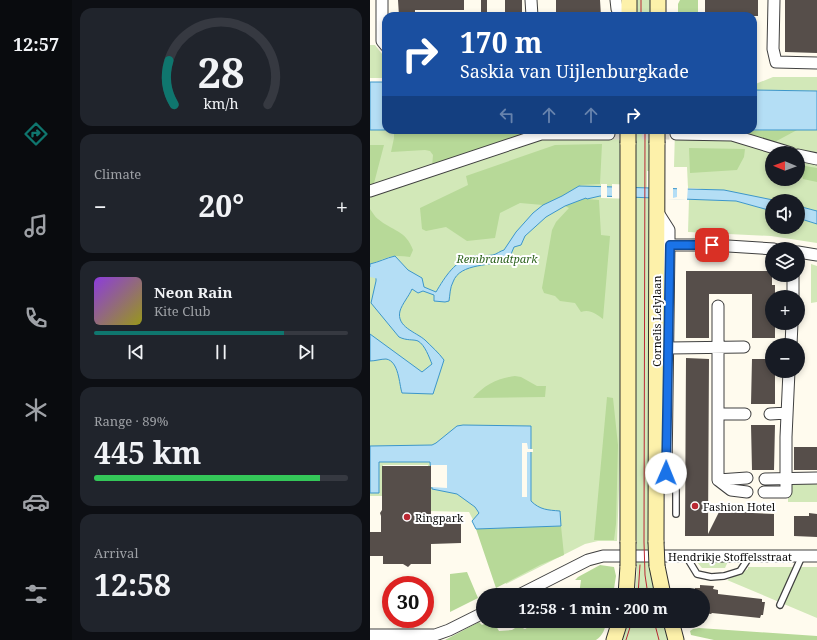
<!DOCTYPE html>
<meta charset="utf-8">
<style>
body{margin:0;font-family:"Noto Serif",serif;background:#20242c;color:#f1f3f6;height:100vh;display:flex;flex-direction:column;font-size:15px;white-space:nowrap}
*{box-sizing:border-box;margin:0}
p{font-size:13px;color:#9ea1a6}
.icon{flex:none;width:22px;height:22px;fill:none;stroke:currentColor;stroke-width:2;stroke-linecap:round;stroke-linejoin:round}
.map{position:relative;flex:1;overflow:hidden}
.drawer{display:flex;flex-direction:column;gap:8px;padding:8px;background:#0d0f14;width:298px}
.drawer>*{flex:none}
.top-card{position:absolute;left:12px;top:12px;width:375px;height:122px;border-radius:12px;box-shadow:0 2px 6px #0003;background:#1a4fa0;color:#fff;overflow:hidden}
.needle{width:26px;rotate:271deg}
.controls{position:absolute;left:395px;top:146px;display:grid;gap:8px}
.controls a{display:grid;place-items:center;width:40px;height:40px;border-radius:50%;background:#171b24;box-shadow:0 2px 6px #0003;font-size:20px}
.speed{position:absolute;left:12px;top:576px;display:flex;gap:8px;font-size:20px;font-weight:700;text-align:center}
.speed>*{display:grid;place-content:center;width:52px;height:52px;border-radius:50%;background:#171b24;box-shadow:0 2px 6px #0003;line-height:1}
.speed .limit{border:6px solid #d22;background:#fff;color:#111}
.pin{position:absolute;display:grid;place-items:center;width:34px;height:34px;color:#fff;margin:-17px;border-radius:8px;box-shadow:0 2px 6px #0006}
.me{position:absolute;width:44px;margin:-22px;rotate:1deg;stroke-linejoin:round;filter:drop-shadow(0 0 3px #0008)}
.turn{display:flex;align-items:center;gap:14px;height:84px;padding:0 12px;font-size:18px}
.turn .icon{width:52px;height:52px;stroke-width:2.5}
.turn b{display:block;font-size:28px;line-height:34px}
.lanes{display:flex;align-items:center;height:38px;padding:0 12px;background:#0003;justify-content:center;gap:20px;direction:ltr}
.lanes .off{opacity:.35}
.big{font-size:30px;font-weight:700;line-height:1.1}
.drawer .tile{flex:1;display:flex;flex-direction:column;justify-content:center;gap:6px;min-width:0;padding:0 14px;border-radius:12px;background:#20242c}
.drawer .dial{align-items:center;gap:0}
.dial svg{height:104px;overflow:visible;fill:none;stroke:#363941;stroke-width:7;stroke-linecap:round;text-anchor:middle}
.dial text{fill:#f1f3f6;stroke:none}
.song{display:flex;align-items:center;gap:12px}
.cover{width:48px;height:48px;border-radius:6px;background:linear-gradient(135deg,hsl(270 70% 55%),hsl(60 70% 35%))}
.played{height:4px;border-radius:2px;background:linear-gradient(90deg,#0f766e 75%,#363941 75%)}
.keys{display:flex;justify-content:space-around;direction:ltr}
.heat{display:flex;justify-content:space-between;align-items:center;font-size:22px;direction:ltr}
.charge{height:6px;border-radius:3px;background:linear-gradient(90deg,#34c759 89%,#363941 0)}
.trip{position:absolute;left:106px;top:588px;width:234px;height:40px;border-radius:20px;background:#171b24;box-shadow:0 2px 6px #0003;font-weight:700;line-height:40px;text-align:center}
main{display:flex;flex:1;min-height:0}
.dock{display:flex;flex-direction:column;width:72px;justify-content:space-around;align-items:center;background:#090b0e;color:#9ea1a6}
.dock .icon{width:28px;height:28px}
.dock .selected{color:#0f766e}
.dock b{font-size:18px;color:#f1f3f6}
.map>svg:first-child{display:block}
</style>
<main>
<nav class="dock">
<b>12:57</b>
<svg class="icon selected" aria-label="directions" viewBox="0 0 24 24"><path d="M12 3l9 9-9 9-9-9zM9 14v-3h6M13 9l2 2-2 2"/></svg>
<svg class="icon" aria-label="music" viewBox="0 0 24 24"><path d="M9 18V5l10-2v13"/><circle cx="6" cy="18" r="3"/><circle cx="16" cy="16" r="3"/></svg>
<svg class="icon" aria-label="phone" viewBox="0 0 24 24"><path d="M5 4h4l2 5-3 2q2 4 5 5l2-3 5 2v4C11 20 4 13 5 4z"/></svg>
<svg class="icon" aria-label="climate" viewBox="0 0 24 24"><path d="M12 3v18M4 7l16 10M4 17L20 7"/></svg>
<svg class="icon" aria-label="car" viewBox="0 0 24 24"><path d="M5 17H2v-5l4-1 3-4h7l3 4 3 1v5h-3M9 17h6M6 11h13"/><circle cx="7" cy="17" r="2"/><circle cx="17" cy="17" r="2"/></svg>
<svg class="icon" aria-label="filters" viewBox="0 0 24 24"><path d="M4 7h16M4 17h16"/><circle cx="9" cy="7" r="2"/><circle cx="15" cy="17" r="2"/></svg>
</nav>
<section class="drawer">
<div class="tile dial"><svg viewBox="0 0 100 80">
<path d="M14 69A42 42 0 1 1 86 69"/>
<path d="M14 69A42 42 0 0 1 10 35" stroke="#0f766e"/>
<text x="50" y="56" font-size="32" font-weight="700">28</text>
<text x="50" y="72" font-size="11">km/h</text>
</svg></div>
<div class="tile"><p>Climate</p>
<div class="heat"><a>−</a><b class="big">20°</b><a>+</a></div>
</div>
<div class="tile">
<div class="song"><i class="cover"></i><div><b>Neon Rain</b><p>Kite Club</p></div></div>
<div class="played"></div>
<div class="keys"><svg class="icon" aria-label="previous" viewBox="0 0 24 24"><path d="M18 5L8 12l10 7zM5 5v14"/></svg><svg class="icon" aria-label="pause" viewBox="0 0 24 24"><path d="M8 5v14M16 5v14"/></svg><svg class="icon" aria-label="next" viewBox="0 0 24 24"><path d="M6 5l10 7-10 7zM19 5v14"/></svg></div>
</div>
<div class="tile"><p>Range · 89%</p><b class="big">445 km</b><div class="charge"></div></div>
<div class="tile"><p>Arrival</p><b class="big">12:58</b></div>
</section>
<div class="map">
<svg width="447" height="640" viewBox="0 0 447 640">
<rect width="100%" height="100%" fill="#fffbee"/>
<!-- green -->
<path fill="#d2e8b8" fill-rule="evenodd" d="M265,0H281V16H265Z
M0,45H5L16,59L15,78H0Z
M403,77H447V91L383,90V85Z
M0,130H255L253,385L247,541H228L215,544L136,584L99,512L58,511V465H13V496H0Z
M264,130H281V171H277V198H281L288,595H265L267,570L263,375V199L266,198V172H264Z
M305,130H447V211L428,206V201C391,201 355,189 318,188L317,167H304ZM402,153H428V179H402Z
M319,199L366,201L402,211V227H428V218L447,224V243L401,236L318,232Z
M441,264L447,266V302L441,303Z
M418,482H447V502H418Z
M321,555H361L355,568H332Z
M378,567H447V618L357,580L378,569Z
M259,621H294L298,639L297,640H252Z"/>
<!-- forest -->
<path fill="#b7d998" d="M310,0H328V16H308V4Z
M24,130H164L62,167L63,155L60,151L55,150L21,152L24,138Z
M427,130L401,144L382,139L379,131Z
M232,144L230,184L210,185L217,199L229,200L231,235L240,236L233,319C226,314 220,309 211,312L205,303L190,301L185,296L174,293L172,288L182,230L186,222L199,208L195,206L216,197L209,186L192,196L173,205L150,203L130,213L125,238L97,241L76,227L56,231L52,229L50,208L98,185L96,176L185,145Z
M0,145H14L3,187L0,188Z
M319,148L375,149L374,157L367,170L320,173Z
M430,165L447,168V182L433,179Z
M0,209C3,213 5,217 8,219C22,231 36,230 43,250L40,257C32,256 24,255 16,258C9,260 8,262 0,264Z
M145,376L151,377L167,386H176L175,397L103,398C114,385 128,378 145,376Z
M237,397L243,398L248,445L246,524L244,540H224Z
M191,526L194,555L170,565L126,588L106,529Z
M230,565L244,567L246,576L243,595H209L211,580H205L208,577Z
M97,572L108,598L80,612V574Z
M120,621H123L129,631L142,630L148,626L155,629L169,621H237C235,628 233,636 226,640H75L109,622L112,625Z
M329,628L447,636V640H344L321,635L320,631L323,629Z"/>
<!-- water -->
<path fill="#b4def5" stroke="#3c96ca" d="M0,82H15V93L14,94L16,95V116L14,117L15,118V130H0Z
M383,90L447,91V130H351H383Z
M209,186L354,190L408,201H402V211L366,201L230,196L217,199L216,198L195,206L176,217L155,236L151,245L144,247L139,259C122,267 90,262 83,282C80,287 80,295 79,301L75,302L64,301V295L53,291L48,293L42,289C39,296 32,304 30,311C26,327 46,332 55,340C61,346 69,353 74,360L63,394L32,393C29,384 29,361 16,359C11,359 5,361 0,361V334L52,372L62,364C59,357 55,345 48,341C43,339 37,341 29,337L1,303L6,281V272L2,269H0V264C9,262 16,258 25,256L38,270L52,278L54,287L66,292C75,277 85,260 104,256C110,255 117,256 123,255C127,254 130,251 134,250L146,232L163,213L173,205L192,196Z
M428,206L447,211V224L428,218Z
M93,425L161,426V501C170,510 178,510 190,511L191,526L106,529L102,521L109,513L105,507L87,494L62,489L60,462H9V493H0V446L62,445L66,443L87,426Z"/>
<!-- pier -->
<path fill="#fffbee" d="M231,184H237V197H242V184L264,185V199L231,198Z
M281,185L303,186V198L307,197V186H318L317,200L281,199Z
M152,443H157L158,449H163V452H157V497H152Z
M61,465H77V488L61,487Z"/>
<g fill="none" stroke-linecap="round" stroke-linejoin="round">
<!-- canal -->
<path stroke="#b4def5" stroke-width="10" d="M0,272L19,276"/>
</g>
<!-- building -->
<path fill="#564e4a" d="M28,0H94V10H45V16H29Z
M111,0H117V16H111Z
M135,0H152V16H135Z
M186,0H230L231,16H186Z
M335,0H388V16H335Z
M415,0H447V53L415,52Z
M316,271H402V285H405V297H402V323H405V338H382V294H339V338H316Z
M316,358L339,359L338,534L349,512H382V513L404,514V536H315Z
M382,359H402V371H405V404H381Z
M381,425H405L404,470H382Z
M424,447H447V470H424Z
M12,466H61V518L91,519V543L61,544V564H41L38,567L33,564H13V556H0V532H11V516L10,513L12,510Z
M439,513L447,514V537L424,536V516H439Z
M330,585L344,586L343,589L348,590V594L392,599V602H395L393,615H391L390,618L342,613L341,614L333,613V595H324L325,588H330Z"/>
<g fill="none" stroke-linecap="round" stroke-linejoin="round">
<!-- street-tunnel -->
<path stroke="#dbd7cc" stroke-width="11" stroke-dasharray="11 5.5" stroke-linecap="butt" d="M239,134H306"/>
<defs>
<path id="lane" d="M296,473L306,490V514
M316,556L327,574L341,577L354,576L370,571L380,556
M410,605L432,556"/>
<path id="street" d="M12,0V41L16,46
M161,0L162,16
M246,0L247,9L252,16
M404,0L403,49L406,62L447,63
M306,134L362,135L421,153
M428,155L447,159
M0,191L171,134H239
M299,245H342L404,249
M428,252L447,255
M423,297V275
M348,306V480L361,490L377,492
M421,345L422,323
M299,348L374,347
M348,414H375
M400,414L417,413
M395,479L447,478
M348,480L377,478
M286,482L291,479L296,473L299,245V230L287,211
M394,492H416V437L419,371
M149,595L218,560L233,556H447
M0,635H65L79,630L113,613"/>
<path id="secondary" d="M259,0V16
M288,0V16
M258,542V143
M286,542L287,143
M287,566L293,595
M256,595L258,566
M301,621L306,640
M244,640L250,621"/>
</defs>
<!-- lane casing -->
<use href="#lane" stroke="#404040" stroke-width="8"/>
<!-- street casing -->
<use href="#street" stroke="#404040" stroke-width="13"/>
<!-- secondary casing -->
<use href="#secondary" stroke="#2f2f2f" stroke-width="17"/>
<!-- lane -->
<use href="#lane" stroke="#fff" stroke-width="5.5"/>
<!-- street -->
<use href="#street" stroke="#fff" stroke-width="11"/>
<!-- secondary -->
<use href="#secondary" stroke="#fdf1aa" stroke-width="15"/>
<!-- tram -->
<path stroke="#ba2833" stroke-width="1" d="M271,16V0
M275,130L274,542L275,575L278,595
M268,595L270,565
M284,621L289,640
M256,640L262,621"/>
<defs>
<path id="secondary-bridge" d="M258,143V130
M287,143V130
M286,542L287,566
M258,566V542"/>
</defs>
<!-- secondary-bridge casing -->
<use href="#secondary-bridge" stroke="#2f2f2f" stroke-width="17" stroke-linecap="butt"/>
<!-- secondary-bridge -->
<use href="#secondary-bridge" stroke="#fdf1aa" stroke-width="15"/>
</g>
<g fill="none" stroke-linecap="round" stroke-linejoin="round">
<defs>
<path id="route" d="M296,473L300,245H342"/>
</defs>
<!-- route casing -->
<use href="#route" stroke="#114b97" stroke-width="10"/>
<!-- route -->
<use href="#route" stroke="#1a73e8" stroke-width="7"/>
</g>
<!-- markers -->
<g fill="#ba2833" stroke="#fff" stroke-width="1.5">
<circle cx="325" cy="506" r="4"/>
<circle cx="37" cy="517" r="4"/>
</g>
<g text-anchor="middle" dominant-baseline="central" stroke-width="4" stroke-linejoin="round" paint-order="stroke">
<!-- park labels -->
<g font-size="11" font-style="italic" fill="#2f641f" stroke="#fff">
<text x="127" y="258">Rembrandtpark</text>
</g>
<!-- street labels -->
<g font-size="11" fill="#0d0d0d" stroke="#fff">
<text transform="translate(286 321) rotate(-90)">Cornelis Lelylaan</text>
<text x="360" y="556">Hendrikje Stoffelsstraat</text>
</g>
<!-- poi labels -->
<g font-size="11" fill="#0d0d0d" stroke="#fff" text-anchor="start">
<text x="333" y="506">Fashion Hotel</text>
<text x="45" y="517">Ringpark</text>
</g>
</g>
</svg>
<div class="controls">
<a><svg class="needle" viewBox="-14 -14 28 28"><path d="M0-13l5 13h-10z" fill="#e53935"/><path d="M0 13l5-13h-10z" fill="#9ea1a6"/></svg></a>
<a><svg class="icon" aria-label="sound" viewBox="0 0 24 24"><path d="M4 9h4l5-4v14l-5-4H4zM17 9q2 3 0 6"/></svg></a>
<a><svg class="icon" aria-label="layers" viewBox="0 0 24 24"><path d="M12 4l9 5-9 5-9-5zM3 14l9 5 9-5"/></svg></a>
<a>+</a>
<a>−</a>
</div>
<div class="speed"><div class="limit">30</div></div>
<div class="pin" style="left:342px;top:245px;background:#d93025"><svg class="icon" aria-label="arrive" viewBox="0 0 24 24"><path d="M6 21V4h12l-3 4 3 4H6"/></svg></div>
<svg class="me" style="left:296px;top:473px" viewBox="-20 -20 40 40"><circle r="19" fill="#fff"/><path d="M0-13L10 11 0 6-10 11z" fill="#1a73e8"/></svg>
<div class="trip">12:58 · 1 min · 200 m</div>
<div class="top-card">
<div class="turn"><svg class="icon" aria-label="right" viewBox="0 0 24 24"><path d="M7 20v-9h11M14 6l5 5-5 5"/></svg><div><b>170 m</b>Saskia van Uijlenburgkade</div></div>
<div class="lanes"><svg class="icon off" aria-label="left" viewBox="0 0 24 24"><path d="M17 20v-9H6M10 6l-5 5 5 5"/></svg><svg class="icon off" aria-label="ahead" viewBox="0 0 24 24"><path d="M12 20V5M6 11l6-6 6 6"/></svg><svg class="icon off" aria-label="ahead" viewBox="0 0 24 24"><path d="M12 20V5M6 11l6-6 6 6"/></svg><svg class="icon" aria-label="right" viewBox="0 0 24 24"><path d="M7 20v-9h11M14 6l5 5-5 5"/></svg></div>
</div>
</div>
</main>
